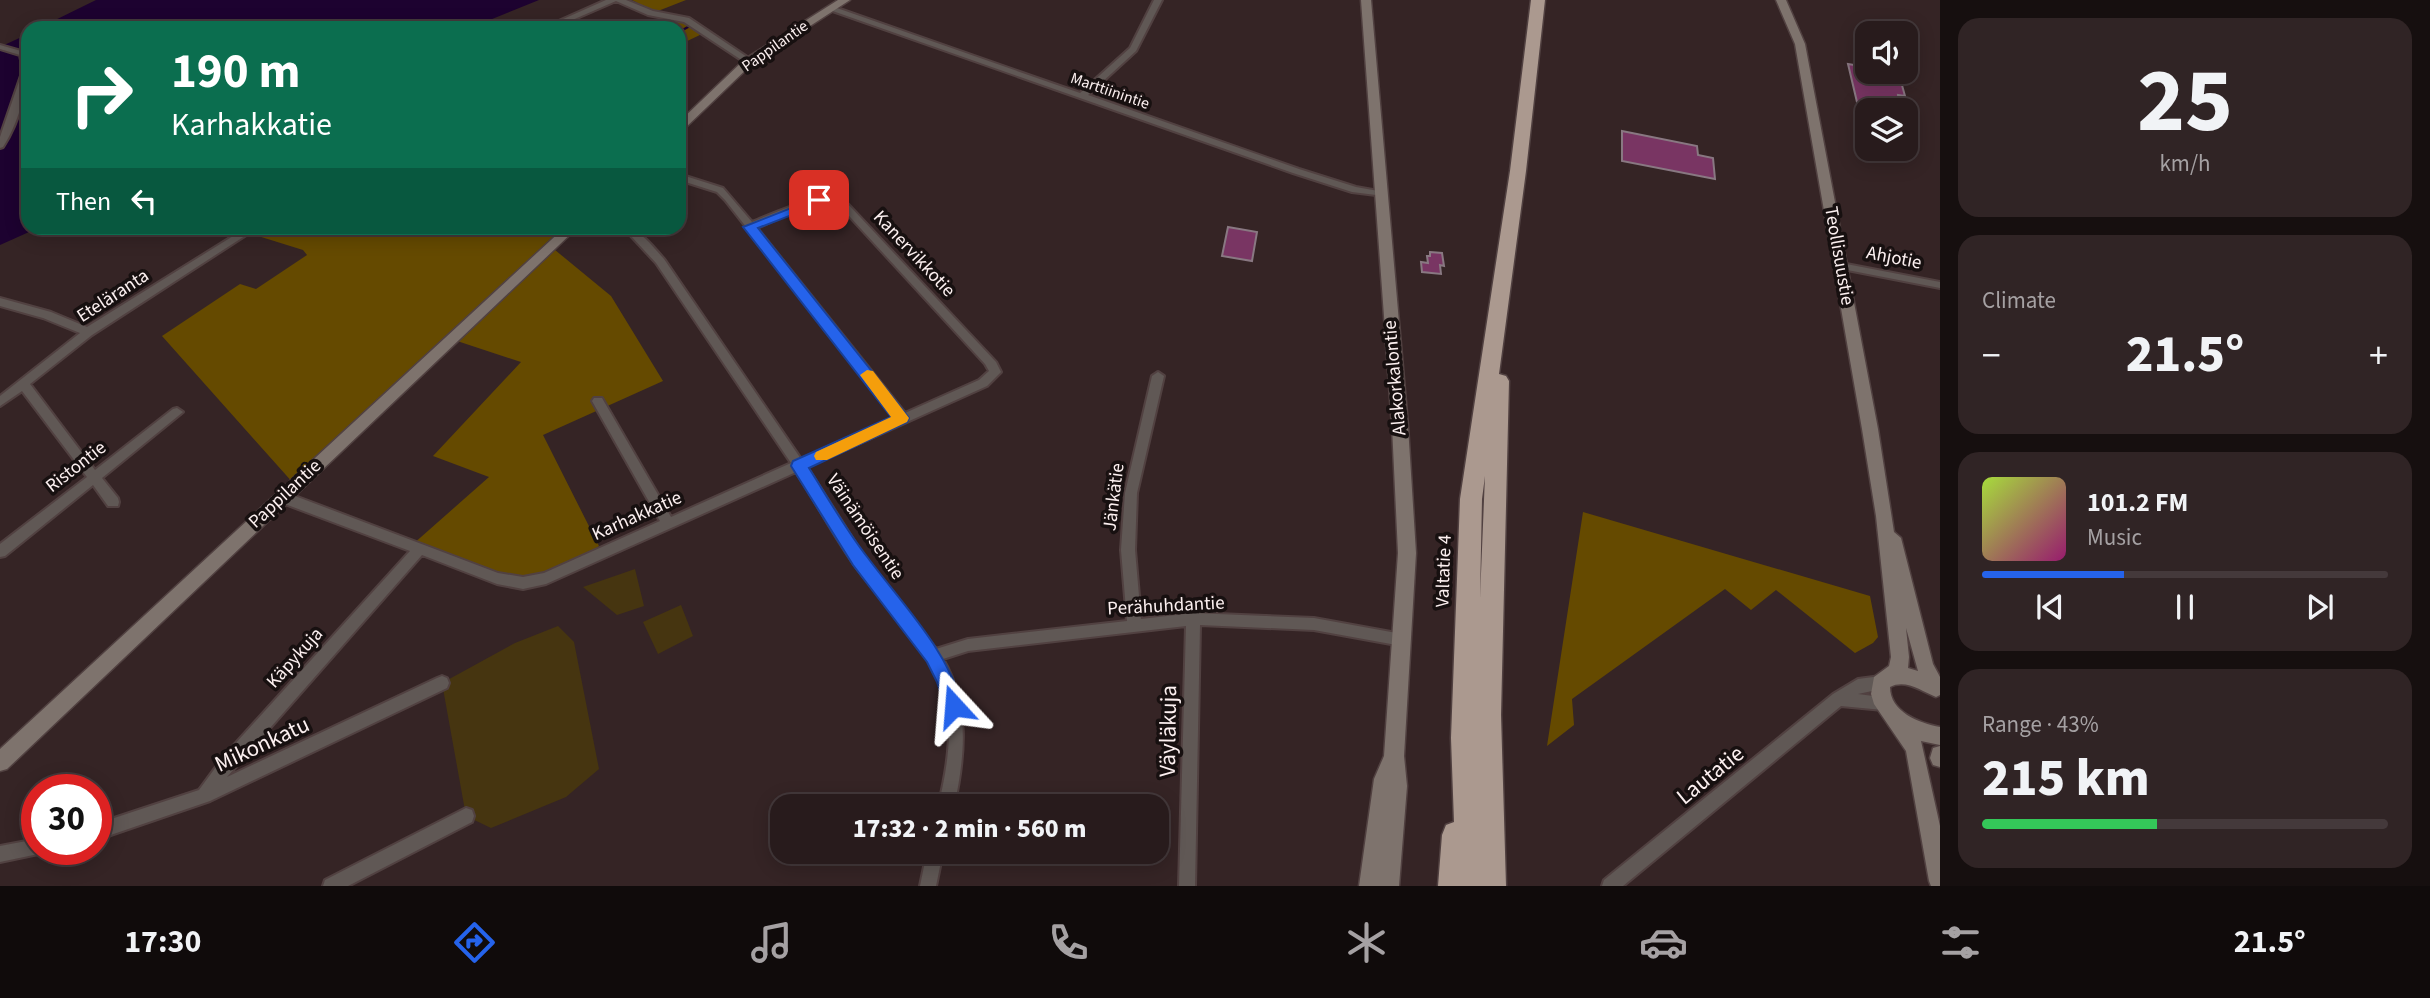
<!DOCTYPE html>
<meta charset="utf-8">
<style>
body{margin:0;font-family:"Source Sans 3",sans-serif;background:#302425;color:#f1f3f6;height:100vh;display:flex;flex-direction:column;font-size:26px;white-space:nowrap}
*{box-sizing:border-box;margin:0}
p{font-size:23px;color:#a5a1a3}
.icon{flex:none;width:38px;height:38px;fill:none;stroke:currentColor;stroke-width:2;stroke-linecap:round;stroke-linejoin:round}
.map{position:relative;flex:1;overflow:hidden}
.drawer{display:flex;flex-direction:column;gap:18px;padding:18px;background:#160f0f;width:490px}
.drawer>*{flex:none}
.banner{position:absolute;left:21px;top:21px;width:665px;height:214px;border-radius:21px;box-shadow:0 4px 18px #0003,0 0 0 2px #44393b;background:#0b6e4f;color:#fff;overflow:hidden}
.fabs{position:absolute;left:1855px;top:21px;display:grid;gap:14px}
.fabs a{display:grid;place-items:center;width:63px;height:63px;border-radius:14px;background:#281b1c;box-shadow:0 4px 18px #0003,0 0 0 2px #44393b;font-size:35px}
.speed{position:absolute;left:21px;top:774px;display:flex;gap:14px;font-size:35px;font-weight:700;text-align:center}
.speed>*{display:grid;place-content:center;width:91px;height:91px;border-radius:50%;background:#281b1c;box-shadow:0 4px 18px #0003,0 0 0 2px #44393b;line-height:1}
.speed .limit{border:10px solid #d22;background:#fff;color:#111}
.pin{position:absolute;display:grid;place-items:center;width:60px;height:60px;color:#fff;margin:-30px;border-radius:14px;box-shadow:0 4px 10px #0006}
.me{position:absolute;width:77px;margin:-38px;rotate:341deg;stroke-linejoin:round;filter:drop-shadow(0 0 5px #0008)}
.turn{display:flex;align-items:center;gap:24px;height:147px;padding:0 35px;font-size:32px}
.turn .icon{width:91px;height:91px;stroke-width:2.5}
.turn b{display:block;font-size:49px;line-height:60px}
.then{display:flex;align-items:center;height:66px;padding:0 35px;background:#0003;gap:14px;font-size:26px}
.big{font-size:52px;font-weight:800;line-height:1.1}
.drawer .card{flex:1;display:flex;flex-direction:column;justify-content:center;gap:10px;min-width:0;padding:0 24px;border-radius:21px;background:#302425}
.drawer .dial{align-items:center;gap:0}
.dial b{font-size:91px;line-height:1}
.song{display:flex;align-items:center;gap:21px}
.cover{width:84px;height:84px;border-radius:10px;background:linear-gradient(135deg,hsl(80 70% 55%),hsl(320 70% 35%))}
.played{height:7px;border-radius:4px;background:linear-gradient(90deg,#2563eb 35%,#44393b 35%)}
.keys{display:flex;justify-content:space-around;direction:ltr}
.heat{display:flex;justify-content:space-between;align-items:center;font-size:38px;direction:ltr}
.charge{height:10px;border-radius:5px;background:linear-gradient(90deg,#34c759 43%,#44393b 0)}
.trip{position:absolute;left:770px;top:794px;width:399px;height:70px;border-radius:21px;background:#281b1c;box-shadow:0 4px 18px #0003,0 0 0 2px #44393b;font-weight:800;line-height:70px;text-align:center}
.tab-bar{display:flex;height:112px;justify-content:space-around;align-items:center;background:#100b0b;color:#a5a1a3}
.tab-bar .icon{width:49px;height:49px}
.tab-bar .on{color:#2563eb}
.tab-bar b{font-size:32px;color:#f1f3f6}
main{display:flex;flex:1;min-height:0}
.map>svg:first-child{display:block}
</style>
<main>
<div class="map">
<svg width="1940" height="886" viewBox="0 0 1940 886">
<rect width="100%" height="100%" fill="#352425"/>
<!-- green -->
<path fill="#463510" d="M635,569L644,606L617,615L583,587Z
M681,605L693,636L658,654L643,622Z
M558,626L574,642L599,769L566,797L491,828L466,816L442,683L515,643Z"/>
<!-- forest -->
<path fill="#654a00" d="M632,0H686L658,11L704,33L679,45V28H648L669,20Z
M252,228H567L549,245L611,296L663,381L543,435L599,546L572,566L523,583L412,545L489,477L433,456L521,362L448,338L294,484L162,336L240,284L256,289L307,255L303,250L245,232Z
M1583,512L1870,596L1878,637L1873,643L1855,653L1776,590L1751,610L1725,589L1572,699L1574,725L1547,746Z"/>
<!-- water -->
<path fill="#1d0230" d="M96,0H539L470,28H39Z
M28,34V228H38L0,245V47Z"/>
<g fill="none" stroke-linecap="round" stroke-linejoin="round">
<!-- stream-far1 -->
<path stroke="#1d0230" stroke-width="2.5" d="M679,32L688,27"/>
<!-- stream -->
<path stroke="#1d0230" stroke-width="3.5" d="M556,228L558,230"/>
</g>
<!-- building -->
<path fill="#793563" stroke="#897882" stroke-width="2" d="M1848,64L1867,67V72L1900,78L1905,96L1898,95L1900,109L1857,102Z
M1622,131L1697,146L1698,155L1713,158L1715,179L1622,161Z
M1228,227L1257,232L1252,261L1222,256Z
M1430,252L1442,253L1444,266L1440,265L1441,274L1422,272L1421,262L1428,263L1427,256H1430Z"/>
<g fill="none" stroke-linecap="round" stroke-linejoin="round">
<defs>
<path id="street" d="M606,0H626L653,11L689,18L753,61L746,63L684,22L648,15L616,1L554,28H543Z
M1154,0H1162L1136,51L1088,95L1299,169L1356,187L1384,192V196L1352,192L1293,173L827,9L834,7L1080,93L1130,48Z
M0,45L28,53C28,85 21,119 3,147L0,148V137L23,70L20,55L0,49Z
M679,174L723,188L752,222C784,209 812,194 846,202L996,362L1001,372L987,386L807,467L865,558L936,649L968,639L1127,621L1121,550L1125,493L1152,376L1158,372L1164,376L1137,493L1135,550L1141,619L1193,613L1314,618L1402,634L1407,636L1409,640L1407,644L1402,646L1314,630L1200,625L1195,886H1179L1186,626L968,651L943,659C970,705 965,756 954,807H938C948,766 956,720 939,680C920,637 883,604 856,567C834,537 817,503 796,472L546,584L523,589L497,584L422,555L227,777L437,678L442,676L447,678L449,683L447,688L210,801L96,840V824L199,790L224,756L410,551L285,504L278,495L279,491H289L295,496L498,573L523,577L544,573L660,521L592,401L594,398H602L671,517L791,463L656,263L630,235L620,230L619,228C641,228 650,244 664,259L801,459L895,417L725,200L717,192L679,180ZM820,204L840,206L985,364L989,371L979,380L905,413L757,228L799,209Z
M246,228H257L92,335L30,384L95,470L173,409L177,408L183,412L102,478L118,498L119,502L118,506H108L93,485L5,556L0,557V544L87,477L22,391L0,406V396L80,333L43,318L0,306V298L51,312L87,327Z
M1841,263L1940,282V288L1837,268V264Z
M1881,676L1886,678L1888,683L1886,688L1858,694L1888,698L1890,703L1888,708L1883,710L1841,706L1623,886H1602L1604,880L1833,694L1858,679Z
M466,808L472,810L474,816L472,822L348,886H323L325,880Z
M37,839V849H44L43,853L0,862V846Z
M927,852H943L936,886H920Z"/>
<path id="secondary" d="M838,0H850L753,63L683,130L679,131V122L745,59Z
M1361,0H1371L1408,426L1416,553L1404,756L1407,786L1399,886H1359L1374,779L1384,756L1398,553L1392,426Z
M1776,0H1786L1805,44L1878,429L1894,532L1901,538L1933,664L1940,677V695L1936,697C1921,691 1906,679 1890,687C1890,712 1919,723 1940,727V745L1921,741L1940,826V886H1931L1929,881L1906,751L1874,704L1871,694L1874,677L1889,666L1891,657L1876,516L1862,429L1795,44ZM1906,628L1918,671L1908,668L1909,657Z
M564,228H577L7,769L0,771V749Z
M1940,746V767L1933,765L1930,758L1933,748Z"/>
<path id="highway" d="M1531,0H1545L1526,171L1499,374L1506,376L1509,381L1501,715L1506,886H1438L1442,835L1446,825L1454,822L1451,738L1460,499L1510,171ZM1485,476L1480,598L1482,499Z"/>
</defs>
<!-- street casing -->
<use href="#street" stroke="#514141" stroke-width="4"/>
<!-- secondary casing -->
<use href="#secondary" stroke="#514141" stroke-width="3"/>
<!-- highway casing -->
<use href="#highway" stroke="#514141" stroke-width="3"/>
<!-- street -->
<use href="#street" fill="#605855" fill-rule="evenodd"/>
<!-- secondary -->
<use href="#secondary" fill="#7e736d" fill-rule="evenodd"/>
<!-- highway -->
<use href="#highway" fill="#ab998f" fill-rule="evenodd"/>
</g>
<!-- route -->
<path fill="#2563eb" stroke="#184099" stroke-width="2" d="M819,197L825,200L823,203L758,228L909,418L907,422L809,468C828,498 846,530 868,558C904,606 946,648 963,706L960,712L954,715L947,712L937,682L927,662L853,565L791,466L793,461L891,417L743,227Z"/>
<!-- slow -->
<path fill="#f59e0b" d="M867,370L873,371L909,418L907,422L827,460H816L814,456L816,452L891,417L860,375Z"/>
<g text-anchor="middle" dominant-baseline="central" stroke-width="7" stroke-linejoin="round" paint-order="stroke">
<!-- far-street labels -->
<g font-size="16" fill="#fcf0f0" stroke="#171010">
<text transform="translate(775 46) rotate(-35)">Pappilantie</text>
<text transform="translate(1110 91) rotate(19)">Marttiinintie</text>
</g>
<!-- street labels -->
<g font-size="19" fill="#fcf0f0" stroke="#171010">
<text transform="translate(914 254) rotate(47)">Kanervikkotie</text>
<text transform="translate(1839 256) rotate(80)">Teollisuustie</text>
<text transform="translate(1894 258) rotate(11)">Ahjotie</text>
<text transform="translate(113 296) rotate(-33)">Eteläranta</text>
<text transform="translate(1395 378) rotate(-95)">Alakorkalontie</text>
<text transform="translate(76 467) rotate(-38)">Ristontie</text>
<text transform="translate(285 494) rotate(-43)">Pappilantie</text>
<text transform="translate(1114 497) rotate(-83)">Jänkätie</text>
<text transform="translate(637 516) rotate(-24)">Karhakkatie</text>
<text transform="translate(865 527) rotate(56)">Väinämöisentie</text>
<text transform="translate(1444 571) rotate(-88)">Valtatie 4</text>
<text transform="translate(1166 606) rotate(-3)">Perähuhdantie</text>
<text transform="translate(295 658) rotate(-48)">Käpykuja</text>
</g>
<!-- near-street labels -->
<g font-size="23" fill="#fcf0f0" stroke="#171010">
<text transform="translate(1168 731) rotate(-89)">Väyläkuja</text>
<text transform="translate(262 744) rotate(-25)">Mikonkatu</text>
<text transform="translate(1710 775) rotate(-39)">Lautatie</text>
</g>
</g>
</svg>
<div class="fabs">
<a><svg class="icon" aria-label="sound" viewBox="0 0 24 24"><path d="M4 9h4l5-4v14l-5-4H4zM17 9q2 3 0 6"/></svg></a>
<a><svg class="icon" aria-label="layers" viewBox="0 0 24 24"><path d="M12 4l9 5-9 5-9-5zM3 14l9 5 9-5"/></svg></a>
</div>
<div class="speed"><div class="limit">30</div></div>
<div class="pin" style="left:819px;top:200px;background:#d93025"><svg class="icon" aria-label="arrive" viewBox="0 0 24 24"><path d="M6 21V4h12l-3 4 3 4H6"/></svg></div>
<svg class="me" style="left:954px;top:706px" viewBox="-20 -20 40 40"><path d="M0-17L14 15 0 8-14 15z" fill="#2563eb" stroke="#fff" stroke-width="4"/></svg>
<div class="trip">17:32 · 2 min · 560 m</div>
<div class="banner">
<div class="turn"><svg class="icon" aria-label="right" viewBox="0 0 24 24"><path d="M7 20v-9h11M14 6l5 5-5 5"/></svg><div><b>190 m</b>Karhakkatie</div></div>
<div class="then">Then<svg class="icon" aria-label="left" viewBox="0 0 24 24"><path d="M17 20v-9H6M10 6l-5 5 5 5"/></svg></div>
</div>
</div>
<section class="drawer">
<div class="card dial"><b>25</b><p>km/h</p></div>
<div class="card"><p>Climate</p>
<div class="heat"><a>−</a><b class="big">21.5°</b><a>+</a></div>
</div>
<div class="card">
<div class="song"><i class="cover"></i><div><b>101.2 FM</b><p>Music</p></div></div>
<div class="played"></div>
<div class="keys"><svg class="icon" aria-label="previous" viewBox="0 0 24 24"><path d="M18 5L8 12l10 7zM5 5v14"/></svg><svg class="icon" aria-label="pause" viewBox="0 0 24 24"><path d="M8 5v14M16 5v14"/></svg><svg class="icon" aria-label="next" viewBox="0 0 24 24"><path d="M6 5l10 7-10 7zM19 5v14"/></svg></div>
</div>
<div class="card"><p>Range · 43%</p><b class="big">215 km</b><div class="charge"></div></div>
</section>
</main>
<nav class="tab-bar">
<b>17:30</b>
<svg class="icon on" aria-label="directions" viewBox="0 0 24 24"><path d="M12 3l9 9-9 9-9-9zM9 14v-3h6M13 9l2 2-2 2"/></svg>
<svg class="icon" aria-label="music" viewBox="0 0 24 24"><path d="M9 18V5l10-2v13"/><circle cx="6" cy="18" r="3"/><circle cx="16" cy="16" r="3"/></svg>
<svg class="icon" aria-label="phone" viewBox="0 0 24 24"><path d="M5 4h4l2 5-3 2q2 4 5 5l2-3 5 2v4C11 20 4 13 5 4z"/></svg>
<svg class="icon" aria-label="climate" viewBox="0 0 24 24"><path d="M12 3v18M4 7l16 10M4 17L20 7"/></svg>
<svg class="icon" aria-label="car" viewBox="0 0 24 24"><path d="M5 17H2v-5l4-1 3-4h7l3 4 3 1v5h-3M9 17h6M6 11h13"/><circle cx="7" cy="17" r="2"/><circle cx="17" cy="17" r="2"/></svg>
<svg class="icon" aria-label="filters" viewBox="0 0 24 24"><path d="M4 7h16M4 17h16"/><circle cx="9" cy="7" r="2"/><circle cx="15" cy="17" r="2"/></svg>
<b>21.5°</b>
</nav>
